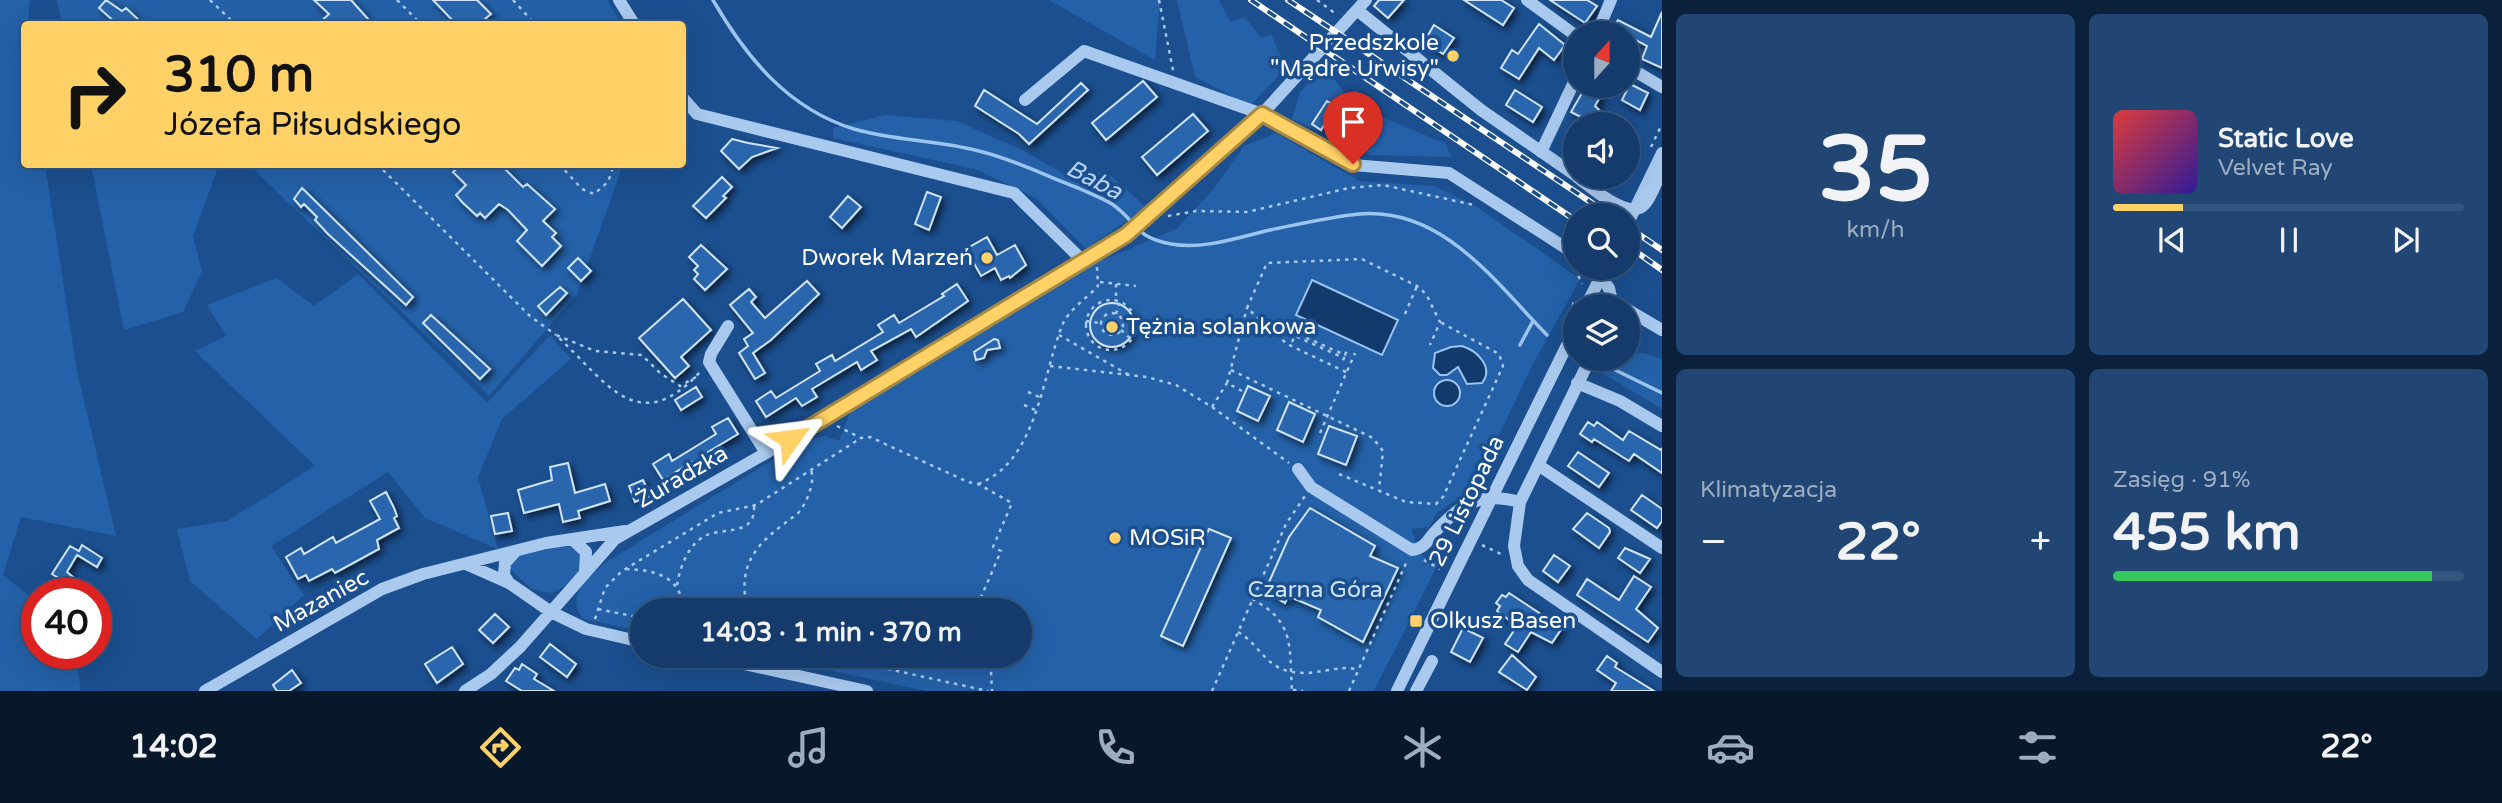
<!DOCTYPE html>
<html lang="pl">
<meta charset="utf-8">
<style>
body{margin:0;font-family:"Varela Round",sans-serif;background:#214673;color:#f1f3f6;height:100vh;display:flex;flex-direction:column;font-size:26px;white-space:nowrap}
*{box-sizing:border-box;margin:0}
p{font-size:23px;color:#9dadc1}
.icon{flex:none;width:38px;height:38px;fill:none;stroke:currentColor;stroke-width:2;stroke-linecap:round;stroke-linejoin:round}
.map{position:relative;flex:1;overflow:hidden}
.side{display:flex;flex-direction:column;gap:14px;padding:14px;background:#0b203b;width:840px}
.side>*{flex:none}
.top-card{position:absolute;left:21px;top:21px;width:665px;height:147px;border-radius:7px;box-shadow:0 7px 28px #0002,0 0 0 2px #33557e;background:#ffd166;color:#111;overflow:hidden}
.needle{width:46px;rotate:21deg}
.tools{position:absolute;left:1563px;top:21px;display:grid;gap:14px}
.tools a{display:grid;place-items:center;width:77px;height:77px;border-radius:50%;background:#143b6b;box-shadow:0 7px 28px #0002,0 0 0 2px #33557e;font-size:35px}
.speed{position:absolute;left:21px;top:578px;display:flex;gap:14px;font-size:35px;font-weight:700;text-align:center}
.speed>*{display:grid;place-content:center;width:91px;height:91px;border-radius:50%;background:#143b6b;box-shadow:0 7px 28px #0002,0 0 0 2px #33557e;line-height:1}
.speed .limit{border:10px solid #d22;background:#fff;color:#111}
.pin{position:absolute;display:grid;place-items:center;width:60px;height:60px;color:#fff;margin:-72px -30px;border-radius:50% 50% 50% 0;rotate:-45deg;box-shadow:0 0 7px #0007}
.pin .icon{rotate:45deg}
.me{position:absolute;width:77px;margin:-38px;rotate:59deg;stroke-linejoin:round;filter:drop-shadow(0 0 5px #0008)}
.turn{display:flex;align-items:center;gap:24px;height:147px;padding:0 28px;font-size:32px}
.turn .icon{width:91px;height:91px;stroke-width:2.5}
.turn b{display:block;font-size:49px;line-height:60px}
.big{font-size:52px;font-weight:700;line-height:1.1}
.side .tile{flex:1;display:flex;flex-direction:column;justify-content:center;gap:10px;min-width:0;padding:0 24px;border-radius:10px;background:#214673}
.side .dial{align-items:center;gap:0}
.dial b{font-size:91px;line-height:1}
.song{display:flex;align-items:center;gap:21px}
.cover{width:84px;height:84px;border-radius:10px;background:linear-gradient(135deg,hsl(0 70% 55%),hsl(250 70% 35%))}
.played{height:7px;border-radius:4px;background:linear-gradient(90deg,#ffd166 20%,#33557e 20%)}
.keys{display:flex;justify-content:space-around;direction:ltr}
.heat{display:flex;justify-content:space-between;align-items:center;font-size:38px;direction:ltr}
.charge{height:10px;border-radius:5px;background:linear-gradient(90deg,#34c759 91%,#33557e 0)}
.side .tiles{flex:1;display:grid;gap:14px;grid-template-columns:repeat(2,1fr)}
.trip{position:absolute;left:630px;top:598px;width:402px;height:70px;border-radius:35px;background:#143b6b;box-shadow:0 7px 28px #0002,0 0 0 2px #33557e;font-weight:700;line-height:70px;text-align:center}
.menu{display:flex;height:112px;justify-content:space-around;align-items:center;background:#08182b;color:#9dadc1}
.menu .icon{width:49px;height:49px}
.menu .current{color:#ffd166}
.menu b{font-size:32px;color:#f1f3f6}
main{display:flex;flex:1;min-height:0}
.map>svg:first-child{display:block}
</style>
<main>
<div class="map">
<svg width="1662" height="691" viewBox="0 0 1662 691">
<defs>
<filter id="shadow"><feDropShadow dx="3.5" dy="3.5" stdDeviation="3.5" flood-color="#0009"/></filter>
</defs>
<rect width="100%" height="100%" fill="#1b4f8f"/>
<!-- green -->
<path fill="#2461a8" d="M0,0H30L28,24H24V164L45,165L77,371L116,536L21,517L3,575L37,602V653H75L81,691H0Z
M57,0H607L622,24H62Z
M1049,0H1160L1155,60Z
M1177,0H1219L1231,22L1245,17L1261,38L1271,34L1286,68L1250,106L1195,77Z
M1324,67L1345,93L1358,90L1363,109L1446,144L1451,157L1370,155L1292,119L1300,92Z
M885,115L957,121L1022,150L1077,181L1106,171L1146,207L1086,249L1037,199L975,169L833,138V128Z
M1276,133L1359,181L1435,186L1477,207L1580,279L1532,366L1474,488L1438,512L1429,527L1412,529L1418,553L1438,564L1374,691H927L762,656H1020V611H642V631L584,619C564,599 587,578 603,564L802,442L824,436L839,441L850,413L1089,266L1176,229L1212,191L1244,146Z
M91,165H219L193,236L202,272L183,312L124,330Z
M249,165H623L577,294L489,396Z
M358,274L487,403L550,335L571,359L502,419L478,477L498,549L425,518L388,472L271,546L304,595L257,639L190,581L177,529L227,521L315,466L195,351L226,336L207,305L277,278L314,306Z
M1628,353H1644L1662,359V409L1602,373L1606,359H1628Z
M562,545L577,549L583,555C581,576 569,584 552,593L532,589L511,570L510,562L514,556Z"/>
<!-- water -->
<path fill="#123a6d" stroke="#9cc4f0" stroke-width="2" d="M1312,280L1398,320L1382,355L1296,315Z
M1462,346C1478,351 1494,368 1482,383L1467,384L1458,367L1447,375H1440L1433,368L1435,353L1451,347Z
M1434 393a13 13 0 1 1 26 0a13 13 0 1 1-26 0Z"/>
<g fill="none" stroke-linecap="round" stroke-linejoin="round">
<!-- stream -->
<path stroke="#9cc4f0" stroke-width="3.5" d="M713,0C746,57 788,109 854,129C894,141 939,140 979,151C1013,159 1046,176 1078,188C1089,193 1102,198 1112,204C1138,222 1133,237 1171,244C1203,250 1240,237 1270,230C1300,224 1329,217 1359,214C1443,207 1495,282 1547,335
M1520,345L1533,321
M1601,363L1662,393"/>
</g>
<!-- building -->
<path fill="#2a66ad" stroke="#cfe3fa" stroke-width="2" filter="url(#shadow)" d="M106,0L122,11L126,8L143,24H117L99,8Z
M314,0H351L368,19L362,24H318L329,14Z
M433,0H477L491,14L479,24H456Z
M1379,0H1404L1388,18L1374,6Z
M1464,0H1501L1514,8L1503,25Z
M1550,0H1587L1597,6L1585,23Z
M1662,12V68L1642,59L1647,46L1628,36V33H1611L1618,20L1651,37Z
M1539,24L1565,45L1554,60L1539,48L1519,79L1501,68L1512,50L1518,54Z
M1434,25L1454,38L1443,54L1424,42Z
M1143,81L1157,97L1106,140L1092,123Z
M1081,83L1088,90L1029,144L1019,134L975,106L984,90L1037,124Z
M1630,84L1648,93L1640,110L1622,100Z
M1586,86H1606L1595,106L1600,111L1629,124H1595L1571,112Z
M1515,90L1542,107L1533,122L1506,105Z
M1327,101L1336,106L1321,130L1312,124Z
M1193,114L1208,131L1157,175L1142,157Z
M732,139L748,143L777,148L752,157L739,169L721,151Z
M462,164H500L523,187L527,184L555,209L543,221L556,233L552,237L561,246L542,266L517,241L527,230L508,210L499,204L485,218L480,213L477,216L462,202L456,195L466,185L453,172Z
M722,177L732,187L723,196L726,198L706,218L693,206Z
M302,188L413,297L406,305L328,234L315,220L317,217L304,204L301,207L294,199Z
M927,192L941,197L929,230L915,224Z
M848,196L861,207L842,228L830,217Z
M987,237L997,255L1015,245L1026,265L1010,278L1009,276L1001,280L995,268L981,276L966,249Z
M701,245L727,269L705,290L694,279L698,274L694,270L698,266L689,257Z
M578,258L591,271L581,281L568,268Z
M807,281L819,294L771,340L753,353L765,373L755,379L739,353L748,346L744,339L753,333L730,305L749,289L756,297L751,302L765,318Z
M957,284L968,301L916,337L911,329L871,351L877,360L861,370L857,362L812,389L817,397L802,406L796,398L766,417L756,401L771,391L776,398L820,371L816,364L832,355L835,361L883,332L878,325L894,315L899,323L944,296L942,294Z
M560,287L567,293L546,315L538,306Z
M683,299L711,330L681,357L689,366L675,378L639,338Z
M1090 325a22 22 0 1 1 44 0a22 22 0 1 1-44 0Z
M431,315L490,369L480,379L423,323Z
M994,339L998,340L1000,348L987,350L984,358L976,360L974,352Z
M1248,386L1270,396L1258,421L1237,411Z
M696,387L702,397L681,410L675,400Z
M1289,402L1315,414L1303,442L1277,430Z
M728,418L738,434L708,452L713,460L697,470L692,462L663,480L653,464L669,454L672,461L716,434L712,427Z
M1588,422L1594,426L1597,422L1623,440L1629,431L1661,450L1662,448V473L1634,454L1629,461L1594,439L1592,442L1580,434Z
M1329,426L1357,436L1346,465L1318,454Z
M1578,452L1609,473L1599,487L1568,466Z
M568,463L575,493L605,484L610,501L578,511L580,518L563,522L559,504L524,513L518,490L552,480L550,467Z
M643,480L650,496L635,502L629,486Z
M386,492L394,508L397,516L394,518L399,528L377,540L379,549L335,573L332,569L309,581L306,575L298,579L286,557L301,548L304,554L333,537L336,543L380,519L370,501Z
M1642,495L1662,509V521L1657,528L1631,510Z
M1310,508L1375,546L1370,556L1398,568L1363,642L1318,617L1321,610L1288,596L1285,603L1265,591L1289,537Z
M508,513L512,531L495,534L491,516Z
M1587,513L1609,528L1610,532L1599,548L1573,529Z
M1209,529L1231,538L1183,646L1161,636Z
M82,545L102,558L97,567L77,555L67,572L86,588L82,593H68L73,587L52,574L70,546L79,551Z
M1625,548L1650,559L1640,573L1618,558Z
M1554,555L1570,566L1558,582L1543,571Z
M1634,576L1651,587L1636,609L1658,628L1648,642L1577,595L1587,579L1619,600Z
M1509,593L1562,628L1552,643L1531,632L1518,652L1505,644L1517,626L1497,611L1500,606L1496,603L1502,595L1506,597Z
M495,614L509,627L493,643L479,630Z
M1463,628L1483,638L1470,662L1451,652Z
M550,644L576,664L567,677L540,657Z
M452,647L463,664L437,683L425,664Z
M1512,655L1536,677L1527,690L1499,672Z
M1607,656L1617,663L1615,667L1654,691H1611L1616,683L1597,670Z
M522,664L537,674L534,679L554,691H522L506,681L515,668L519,670Z
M292,670L301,683L289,691H277L273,685Z"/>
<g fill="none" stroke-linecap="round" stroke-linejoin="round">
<!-- path -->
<path stroke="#a9c9ee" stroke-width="2.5" stroke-dasharray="3.5 5" stroke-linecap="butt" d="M210,0L235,24
M397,0L421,24
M513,0L535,24
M1159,0L1173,70
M1317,0L1336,14
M377,164L530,316L556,335
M559,164L582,189L594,194L608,182L614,164
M1168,216L1196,211L1247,212L1349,188L1383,185L1474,205
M1575,268L1582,284
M1100,282L1136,286
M1116,284V300
M1086 325a25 25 0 1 1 50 0a25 25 0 1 1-50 0Z
M1101 324a11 11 0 1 1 22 0a11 11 0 1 1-22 0Z
M1116,314L1120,301
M1405,314L1417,286
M1086,321L1100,323
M1299,328L1296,333L1345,355L1347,350
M1121,330L1132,340
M1059,335L1129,375
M1292,342L1295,336L1344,358L1341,365
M1050,366L1147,377L1176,385L1212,407L1289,463
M1231,370L1373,438L1383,451L1379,490
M1346,372L1287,344L1247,308L1267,263L1362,259L1417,286L1426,294L1440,322L1430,345
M696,377L680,386L660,373L642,355L595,351L556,335C606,381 637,440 700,372
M1242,391L1227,383L1247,308
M1028,392L1039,397
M1024,405L1035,410
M1212,407L1227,383
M837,426L861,438L870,437L968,482L978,484L1012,503L993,547L1001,551L975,611
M1320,433L1355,353
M1339,474L1406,502L1436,504L1443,497L1503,366L1499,354L1440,322
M978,484C1037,462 1042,376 1062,326C1067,311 1087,298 1098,286L1097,267
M1482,545L1505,556
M1424,560L1440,569
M626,569C656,570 681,576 684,611
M677,585C680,568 687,547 703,537C720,526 756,538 754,506
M1252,599C1296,622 1289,648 1292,691
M598,609L642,618
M748,611C735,561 760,541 796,515C805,508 816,481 811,470
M595,619L605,588L622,571L718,513L756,505L861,438
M1238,632C1258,643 1264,665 1288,671C1314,678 1339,663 1358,670
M856,656L888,669L988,691
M985,656L991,672L992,691
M1293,690L1303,691
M1212,691L1286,524L1305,496
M1349,691L1407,561"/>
<!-- minor -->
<path stroke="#a9c9ee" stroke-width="12" d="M619,0L634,24
M1527,0L1575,35
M1357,10L1481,110L1575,175
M1597,33L1611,0
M1628,67L1662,87
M682,97L697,114L1014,193L1079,257L1080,262
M1025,100L1084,51L1262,114L1353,165L1449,173L1575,254
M1541,152L1575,80
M1577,177C1591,187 1629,221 1644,205C1652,197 1657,180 1662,169
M1593,268L1609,288L1613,306
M1628,310L1662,330
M728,326L711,354L709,362L766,453
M1590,359L1520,502L1514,546L1518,566L1528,580L1662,672
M1577,383L1620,401L1662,426
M1538,465L1662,548
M1298,469L1311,487L1412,550C1423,549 1427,542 1433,534C1460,504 1480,491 1520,502
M572,539L586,552L585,571
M466,564L509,583L551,612L586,629L642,642
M509,583L504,575L505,563L515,552
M708,656L867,691
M205,691L382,589L423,574L546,543L625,531
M465,691L491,674L520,647L615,539L766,453L1126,235L1262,114L1366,0
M1397,691L1465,552
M1416,691L1432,661"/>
<defs>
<path id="rail" d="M1251,0L1575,220
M1288,0L1610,215
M1628,227L1662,250
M1628,246L1662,270"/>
</defs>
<!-- rail casing -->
<use href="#rail" stroke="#fff" stroke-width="6"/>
<!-- rail -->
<use href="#rail" stroke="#1b4f8f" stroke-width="3.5" stroke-dasharray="10" stroke-linecap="butt"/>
<!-- path-bridge -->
<path stroke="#a9c9ee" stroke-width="2.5" stroke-dasharray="3.5 5" stroke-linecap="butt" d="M1651,147L1662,124
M1628,250L1636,233
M1565,321L1574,302"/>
<!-- minor-bridge -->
<path stroke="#a9c9ee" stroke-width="12" d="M1628,223L1662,153
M1586,306L1605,268
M1465,552L1575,329"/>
</g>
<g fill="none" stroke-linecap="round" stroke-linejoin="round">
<defs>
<path id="route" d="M790,439L1126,235L1262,114L1353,164"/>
</defs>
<!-- route casing -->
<use href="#route" stroke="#a68842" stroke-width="18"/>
<!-- route -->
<use href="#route" stroke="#ffd166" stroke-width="12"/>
</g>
<!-- markers -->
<g fill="#ffd166" stroke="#1b4f8f" stroke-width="2.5">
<circle cx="1453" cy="56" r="7"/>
<circle cx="987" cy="258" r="7"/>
<circle cx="1112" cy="327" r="7"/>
<circle cx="1115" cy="538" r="7"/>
<rect x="1409" y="614" width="14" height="14" rx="3.5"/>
</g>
<g text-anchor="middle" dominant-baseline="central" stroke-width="7" stroke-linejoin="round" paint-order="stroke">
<!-- poi labels -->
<g font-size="23" fill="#fff" stroke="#1b4f8f" text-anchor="start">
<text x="1439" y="43" text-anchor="end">Przedszkole<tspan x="1439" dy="26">"Mądre Urwisy"</tspan></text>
<text x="973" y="258" text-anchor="end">Dworek Marzeń</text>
<text x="1126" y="327">Tężnia solankowa</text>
<text x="1129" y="538">MOSiR</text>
<text x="1430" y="621">Olkusz Basen</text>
</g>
<!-- street labels -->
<g font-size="23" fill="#fff" stroke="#1b4f8f">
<text transform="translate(682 477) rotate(-30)">Żuradzka</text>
<text transform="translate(1467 501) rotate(-64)">29 Listopada</text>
<text transform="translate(321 601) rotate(-29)">Mazaniec</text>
</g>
<!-- park labels -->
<g font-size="23" fill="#cfe3fa" stroke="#1b4f8f">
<text x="1315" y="590">Czarna Góra</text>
</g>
<!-- water labels -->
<g font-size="24" font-style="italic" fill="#b5d3f5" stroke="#1b4f8f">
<text transform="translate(1094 180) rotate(27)">Baba</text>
</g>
</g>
</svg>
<div class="tools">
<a><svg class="needle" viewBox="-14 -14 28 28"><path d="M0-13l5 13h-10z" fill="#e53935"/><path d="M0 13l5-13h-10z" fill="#9dadc1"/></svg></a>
<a><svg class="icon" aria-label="sound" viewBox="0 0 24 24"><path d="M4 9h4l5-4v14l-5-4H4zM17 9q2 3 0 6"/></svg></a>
<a><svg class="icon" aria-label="search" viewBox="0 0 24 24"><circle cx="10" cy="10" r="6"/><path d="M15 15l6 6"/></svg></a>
<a><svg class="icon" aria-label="layers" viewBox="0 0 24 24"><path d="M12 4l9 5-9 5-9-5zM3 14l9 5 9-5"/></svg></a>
</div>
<div class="speed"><div class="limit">40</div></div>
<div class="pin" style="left:1353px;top:164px;background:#d93025"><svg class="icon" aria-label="arrive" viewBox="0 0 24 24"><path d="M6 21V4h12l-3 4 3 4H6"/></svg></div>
<svg class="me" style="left:790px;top:439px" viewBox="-20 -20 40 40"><path d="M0-17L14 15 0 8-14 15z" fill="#ffd166" stroke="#fff" stroke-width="4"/></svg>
<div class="trip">14:03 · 1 min · 370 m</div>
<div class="top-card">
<div class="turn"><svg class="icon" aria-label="right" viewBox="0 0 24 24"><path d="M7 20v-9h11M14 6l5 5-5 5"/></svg><div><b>310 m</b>Józefa Piłsudskiego</div></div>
</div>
</div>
<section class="side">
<div class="tiles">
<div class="tile dial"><b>35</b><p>km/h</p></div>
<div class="tile">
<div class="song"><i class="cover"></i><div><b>Static Love</b><p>Velvet Ray</p></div></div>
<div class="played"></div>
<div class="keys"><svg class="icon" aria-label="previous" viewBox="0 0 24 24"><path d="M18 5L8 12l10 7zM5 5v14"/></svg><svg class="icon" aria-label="pause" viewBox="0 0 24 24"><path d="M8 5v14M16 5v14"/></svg><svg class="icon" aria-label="next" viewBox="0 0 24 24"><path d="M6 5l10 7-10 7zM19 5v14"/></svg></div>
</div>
<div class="tile"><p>Klimatyzacja</p>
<div class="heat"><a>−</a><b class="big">22°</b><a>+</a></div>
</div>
<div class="tile"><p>Zasięg · 91%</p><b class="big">455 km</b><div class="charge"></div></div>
</div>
</section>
</main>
<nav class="menu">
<b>14:02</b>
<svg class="icon current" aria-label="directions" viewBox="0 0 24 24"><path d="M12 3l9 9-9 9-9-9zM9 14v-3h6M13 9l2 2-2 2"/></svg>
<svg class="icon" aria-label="music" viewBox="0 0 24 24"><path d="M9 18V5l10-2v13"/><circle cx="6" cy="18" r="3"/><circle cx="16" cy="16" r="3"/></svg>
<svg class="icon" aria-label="phone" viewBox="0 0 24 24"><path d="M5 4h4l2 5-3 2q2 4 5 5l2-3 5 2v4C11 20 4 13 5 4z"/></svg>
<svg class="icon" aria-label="climate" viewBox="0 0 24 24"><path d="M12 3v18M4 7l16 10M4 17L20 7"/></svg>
<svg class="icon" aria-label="car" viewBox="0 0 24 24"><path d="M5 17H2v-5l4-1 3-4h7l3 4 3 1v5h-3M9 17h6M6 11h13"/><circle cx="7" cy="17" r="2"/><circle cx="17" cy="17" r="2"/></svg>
<svg class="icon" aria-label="filters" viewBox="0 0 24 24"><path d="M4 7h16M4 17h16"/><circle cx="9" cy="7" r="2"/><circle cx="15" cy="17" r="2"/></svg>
<b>22°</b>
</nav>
